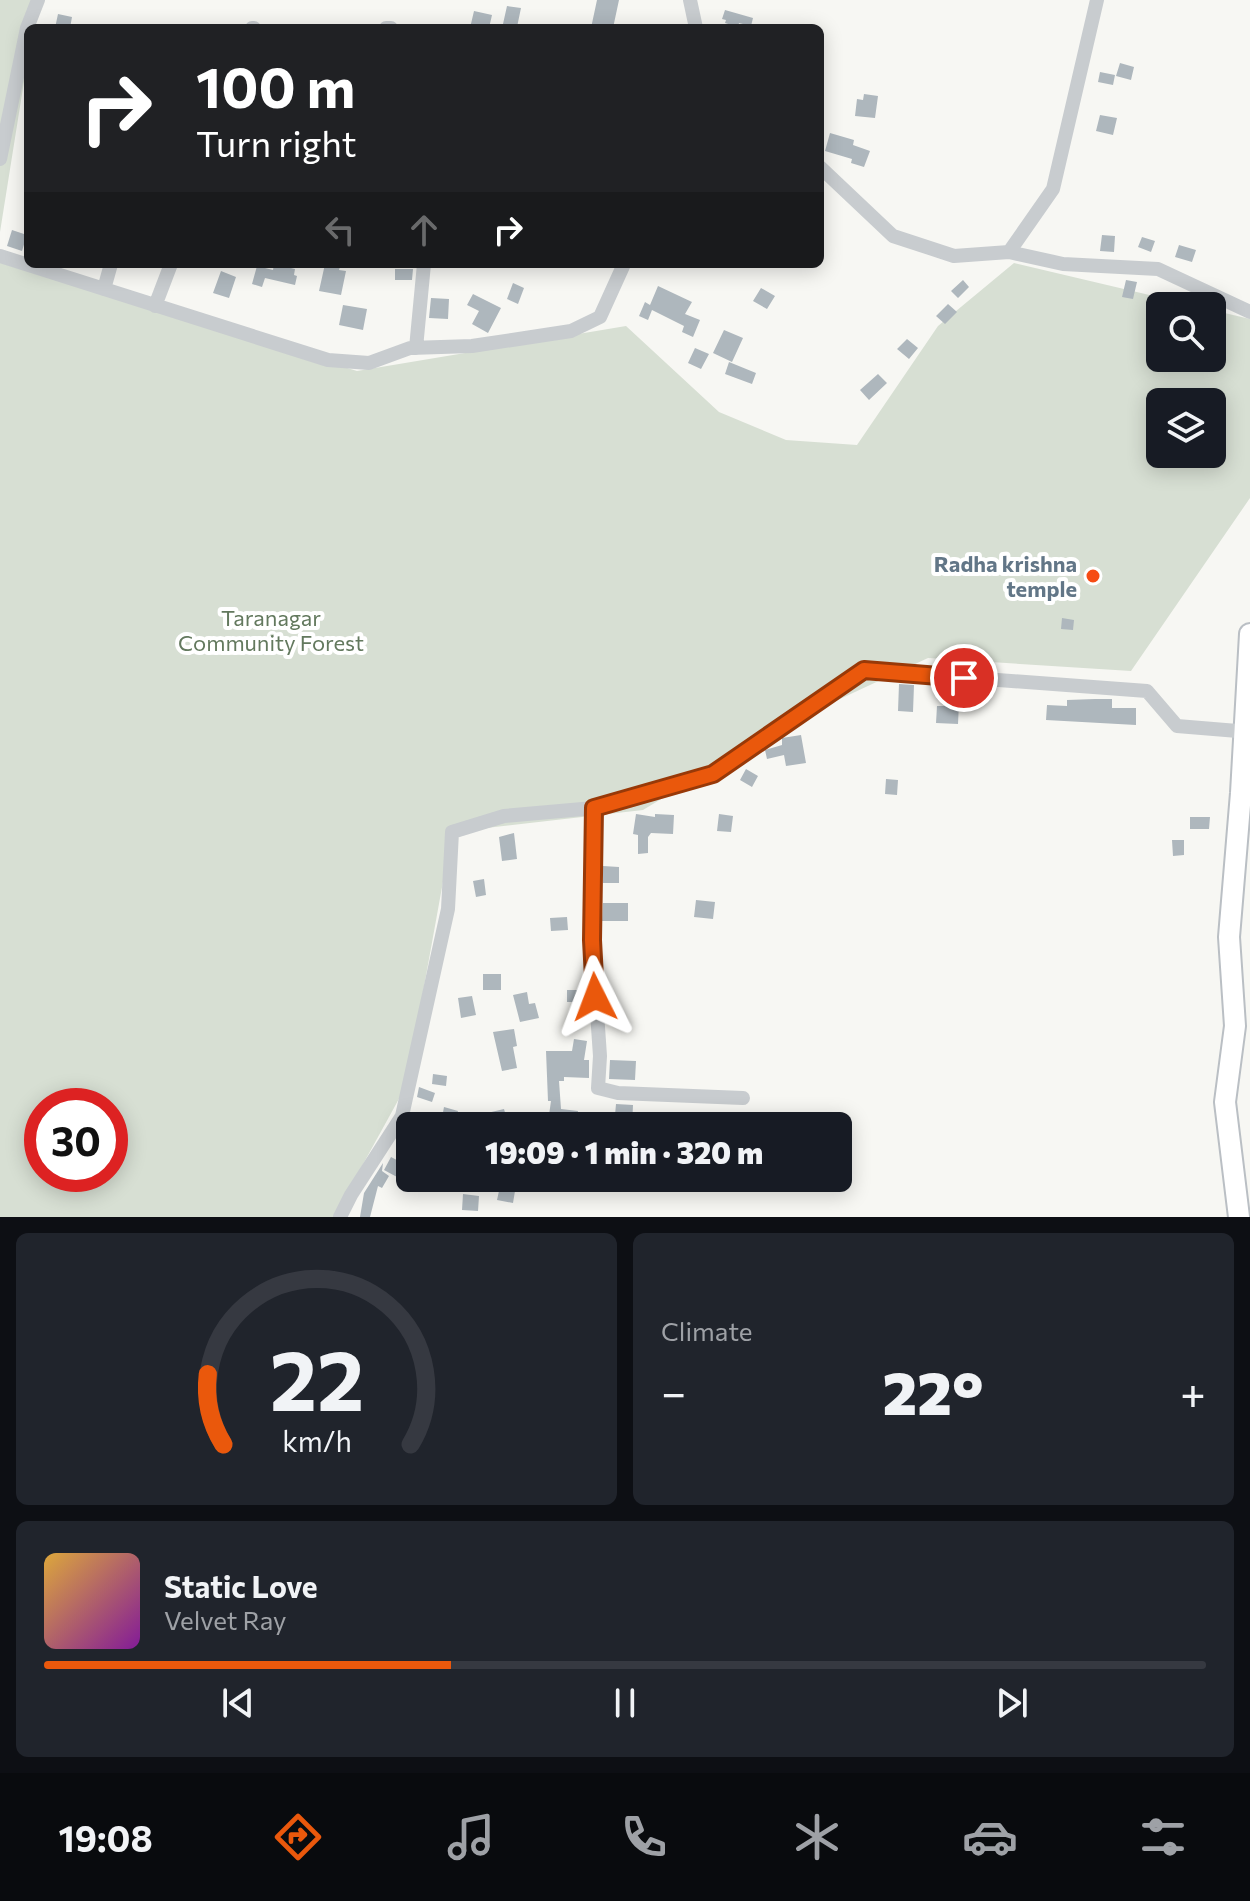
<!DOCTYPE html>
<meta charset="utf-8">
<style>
body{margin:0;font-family:Commissioner,sans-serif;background:#20242c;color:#f1f3f6;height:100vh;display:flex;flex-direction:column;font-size:30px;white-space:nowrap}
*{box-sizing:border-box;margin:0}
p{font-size:26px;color:#9ea1a6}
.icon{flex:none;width:44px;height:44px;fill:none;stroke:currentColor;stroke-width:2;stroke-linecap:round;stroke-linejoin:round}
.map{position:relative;height:1217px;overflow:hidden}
.panel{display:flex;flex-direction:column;gap:16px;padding:16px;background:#0d0f14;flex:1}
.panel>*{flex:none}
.hud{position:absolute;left:24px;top:24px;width:800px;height:244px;border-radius:12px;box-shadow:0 4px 20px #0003;background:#202124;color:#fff;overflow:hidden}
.fabs{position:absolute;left:1146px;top:292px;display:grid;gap:16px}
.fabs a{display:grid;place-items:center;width:80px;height:80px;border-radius:12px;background:#171b24;box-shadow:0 4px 20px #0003;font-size:40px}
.speed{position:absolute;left:24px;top:1088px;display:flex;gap:16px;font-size:40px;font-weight:700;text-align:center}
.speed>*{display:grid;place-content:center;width:104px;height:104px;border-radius:50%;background:#171b24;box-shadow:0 4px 20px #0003;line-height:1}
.speed .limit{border:12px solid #d22;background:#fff;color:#111}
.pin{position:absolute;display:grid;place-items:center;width:68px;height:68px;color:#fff;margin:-34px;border:4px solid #fff;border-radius:50%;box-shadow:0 2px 8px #0007}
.me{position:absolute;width:88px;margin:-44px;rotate:357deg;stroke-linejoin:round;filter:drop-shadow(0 0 6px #0008)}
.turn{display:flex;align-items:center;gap:28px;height:168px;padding:0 40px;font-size:36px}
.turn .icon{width:104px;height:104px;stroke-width:2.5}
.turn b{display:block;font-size:56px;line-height:68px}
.lanes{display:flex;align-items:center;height:76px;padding:0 40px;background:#0003;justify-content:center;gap:40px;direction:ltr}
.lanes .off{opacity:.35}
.big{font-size:60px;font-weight:800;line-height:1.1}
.panel .tile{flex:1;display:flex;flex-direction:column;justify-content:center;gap:12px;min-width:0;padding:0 28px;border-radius:12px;background:#20242c}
.panel .dial{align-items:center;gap:0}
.dial svg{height:208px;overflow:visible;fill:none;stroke:#363941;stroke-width:7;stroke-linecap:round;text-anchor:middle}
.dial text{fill:#f1f3f6;stroke:none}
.song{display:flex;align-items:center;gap:24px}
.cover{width:96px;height:96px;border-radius:12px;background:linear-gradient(135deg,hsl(40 70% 55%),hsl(290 70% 35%))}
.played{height:8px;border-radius:4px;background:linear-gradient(90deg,#ea580c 35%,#363941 35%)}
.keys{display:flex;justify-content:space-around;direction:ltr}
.heat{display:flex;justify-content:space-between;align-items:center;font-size:44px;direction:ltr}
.panel .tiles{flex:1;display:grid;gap:16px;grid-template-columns:1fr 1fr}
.tile:last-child{grid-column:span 2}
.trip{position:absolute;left:396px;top:1112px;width:456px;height:80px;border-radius:12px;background:#171b24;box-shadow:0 4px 20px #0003;font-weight:800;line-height:80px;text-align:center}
.tabs{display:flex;height:128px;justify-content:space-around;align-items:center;background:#090b0e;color:#9ea1a6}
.tabs .icon{width:56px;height:56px}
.tabs .current{color:#ea580c}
.tabs b{font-size:36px;color:#f1f3f6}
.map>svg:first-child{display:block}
</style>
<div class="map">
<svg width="1250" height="1217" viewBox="0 0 1250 1217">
<rect width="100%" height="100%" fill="#f7f7f3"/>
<!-- green -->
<path fill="#d7dfd3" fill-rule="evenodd" d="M0,0H37L0,232Z
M0,261L357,371L626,326L719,412L786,440L857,445L938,326L1014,263L1196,306H1160V358H1212V310L1250,319V498L1131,671L928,658L782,726L643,810L452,832L406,1086L334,1217H0ZM1160,402H1212V454H1160ZM42,1106H110V1174H42Z"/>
<!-- building -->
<path fill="#aeb7bd" d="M597,0H619L613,28H591Z
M507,6L521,8L517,27L503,24Z
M725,10L753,18L751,26L739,23L738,27L725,23L726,20L722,19Z
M474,11L492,15L489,28H470Z
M58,14L72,17L70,28H55Z
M1120,63L1134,67L1131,80L1116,76Z
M1100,72L1115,75L1113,85L1098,82Z
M864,94L878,96L875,118L855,116L857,99L863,100Z
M1100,115L1117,118L1113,135L1096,131Z
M830,133L854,140L853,145L870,151L864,167L851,163L852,159L825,151Z
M12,230L27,235L22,251L7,246Z
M1102,235L1115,236L1114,252L1100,251Z
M1142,237L1155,241L1151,252L1138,247Z
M1179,245L1196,250L1192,262L1175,257Z
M274,264L295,269L294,275L297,276L295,285L265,278L262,287L252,284L257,266L273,270Z
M325,264H341L339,270L346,271L341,295L319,291Z
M395,269H413L412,280H395Z
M221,271L236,277L229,298L213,293Z
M963,280L969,287L958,298L951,291Z
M1126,280L1137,282L1133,299L1122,297Z
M513,283L524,288L518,304L507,299Z
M658,286L692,302L685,314L700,320L693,337L682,332L684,326L652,310L648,320L639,316L645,302L650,305Z
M761,288L775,296L767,309L753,301Z
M473,294L501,308L488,333L472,324L479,311L467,305Z
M431,298L449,299L448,319L429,318Z
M948,304L957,312L945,324L936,316Z
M343,305L367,309L363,330L339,325Z
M724,330L743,338L732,362L713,353Z
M907,339L918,348L909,359L897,349Z
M695,348L709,354L701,369L688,363Z
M729,362L756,373L752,384L725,374Z
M878,374L887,383L869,400L860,390Z
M1062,618L1074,620L1073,630L1061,629Z
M899,684L914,685L913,712L898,711Z
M1095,699H1112V708H1136V725L1046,720L1047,705L1067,706V700Z
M944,702L959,703L958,724L936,723L937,706H944Z
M801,735L806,763L786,766L784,755L767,759L765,750L782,745V738Z
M746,769L758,776L752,787L740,780Z
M886,779L898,780L897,795L885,794Z
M636,814L655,817V814L674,815L673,834L651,833L648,837V853L638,854V835L633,834Z
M719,814L733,816L731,832L717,831Z
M1190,817H1210L1209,829H1190Z
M514,833L517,859L502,861L499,837Z
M1172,840H1184V855L1173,856Z
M603,866L619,867V883H603Z
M484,879L486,895L476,897L473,881Z
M696,900L715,902L713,919L694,917Z
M603,903H628V921H602Z
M567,917L568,930L551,931L550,918Z
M483,974H501V990H483Z
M567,990H577V1002H567Z
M527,992L529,1004L535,1003L539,1018L520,1022L513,995Z
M472,996L476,1015L461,1018L458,998Z
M514,1029L517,1046L513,1047L517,1068L502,1071L493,1032Z
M574,1039L587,1041L584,1060H589V1078L564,1077V1081H559L561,1109L578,1111L576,1125L548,1122L551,1101H548L546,1051H572Z
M610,1060L636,1061L635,1080L609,1079Z
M433,1074L447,1076L446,1086L432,1084Z
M419,1087L435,1093L432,1102L417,1097Z
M616,1104L633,1105L632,1126H614Z
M444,1107L458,1111L454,1126L441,1123Z
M504,1109L508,1123L486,1126L483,1114Z
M391,1157L410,1167V1184L384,1170Z
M383,1163L382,1171L389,1176L382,1188L378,1186L370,1217H360L364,1193Z
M501,1182L516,1185L513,1203L497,1200Z
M463,1194L479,1196L478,1211L462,1210Z"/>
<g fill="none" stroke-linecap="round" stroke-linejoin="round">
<defs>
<path id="secondary" d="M1239,1217L1225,1102L1235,1026L1229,937L1241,793L1250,634"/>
</defs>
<!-- secondary casing -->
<use href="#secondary" stroke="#babfc4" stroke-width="24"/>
<!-- street -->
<path stroke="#c8cccf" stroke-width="14" d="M690,0L696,28
M252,28H254
M386,28H391
M0,159L27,28L38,0
M820,167L893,236L954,256L1009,252L1063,264L1158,269L1250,312
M1009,252L1053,189L1097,0
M0,256L328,360L369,363L410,348L472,346L571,331L600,317L624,264
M104,289L111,264
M155,306L171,264
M416,348L424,264
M594,808L592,940L600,1056L598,1088L618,1093L743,1098
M340,1217L351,1195L402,1116L448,909L452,832L504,816L594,808L713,774L864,670L1147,691L1177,726L1250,732"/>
<!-- secondary -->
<use href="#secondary" stroke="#fff" stroke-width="20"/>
</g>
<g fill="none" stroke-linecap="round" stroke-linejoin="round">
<defs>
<path id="route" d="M595,997L592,940L594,808L713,774L864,670L964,678"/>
</defs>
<!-- route casing -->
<use href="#route" stroke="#983908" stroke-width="20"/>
<!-- route -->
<use href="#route" stroke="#ea580c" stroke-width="14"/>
</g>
<!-- markers -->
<circle fill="#f64c14" stroke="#fff" stroke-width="3" cx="1093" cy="576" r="8"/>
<g text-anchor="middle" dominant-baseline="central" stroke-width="8" stroke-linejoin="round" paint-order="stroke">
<!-- poi labels -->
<g font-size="22" font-weight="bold" fill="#627687" stroke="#fff" text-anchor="end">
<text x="1077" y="563">Radha krishna<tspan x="1077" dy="25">temple</tspan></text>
</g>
<!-- park labels -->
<g font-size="22" fill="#63795e" stroke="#fff">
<text x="271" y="617">Taranagar<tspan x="271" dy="25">Community Forest</tspan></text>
</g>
</g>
</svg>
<div class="fabs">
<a><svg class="icon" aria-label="search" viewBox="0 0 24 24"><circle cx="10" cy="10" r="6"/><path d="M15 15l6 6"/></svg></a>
<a><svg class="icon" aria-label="layers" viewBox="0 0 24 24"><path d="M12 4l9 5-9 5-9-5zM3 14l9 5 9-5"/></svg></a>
</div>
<div class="speed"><div class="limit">30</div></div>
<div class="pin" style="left:964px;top:678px;background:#d93025"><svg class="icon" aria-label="arrive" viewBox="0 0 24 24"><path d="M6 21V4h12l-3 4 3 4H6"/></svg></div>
<svg class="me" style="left:595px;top:997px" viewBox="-20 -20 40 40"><path d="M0-17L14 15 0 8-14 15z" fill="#ea580c" stroke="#fff" stroke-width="4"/></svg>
<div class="trip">19:09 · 1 min · 320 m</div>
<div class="hud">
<div class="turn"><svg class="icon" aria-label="right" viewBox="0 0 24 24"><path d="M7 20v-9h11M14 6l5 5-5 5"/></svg><div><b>100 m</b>Turn right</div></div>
<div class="lanes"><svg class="icon off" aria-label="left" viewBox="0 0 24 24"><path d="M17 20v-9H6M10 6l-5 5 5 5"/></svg><svg class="icon off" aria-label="ahead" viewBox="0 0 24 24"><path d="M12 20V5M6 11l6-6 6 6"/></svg><svg class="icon" aria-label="right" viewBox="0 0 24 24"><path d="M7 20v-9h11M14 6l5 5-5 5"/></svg></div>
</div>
</div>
<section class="panel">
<div class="tiles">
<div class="tile dial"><svg viewBox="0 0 100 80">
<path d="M14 69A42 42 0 1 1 86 69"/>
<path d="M14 69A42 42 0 0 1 8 42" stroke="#ea580c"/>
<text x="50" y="56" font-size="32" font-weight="700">22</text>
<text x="50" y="72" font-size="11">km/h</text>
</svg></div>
<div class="tile"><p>Climate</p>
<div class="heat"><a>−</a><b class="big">22°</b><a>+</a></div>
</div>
<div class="tile">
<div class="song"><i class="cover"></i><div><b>Static Love</b><p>Velvet Ray</p></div></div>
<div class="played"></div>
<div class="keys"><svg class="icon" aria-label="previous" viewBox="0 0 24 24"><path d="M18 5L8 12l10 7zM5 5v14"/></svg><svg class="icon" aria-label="pause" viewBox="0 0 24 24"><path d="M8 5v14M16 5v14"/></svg><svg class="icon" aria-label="next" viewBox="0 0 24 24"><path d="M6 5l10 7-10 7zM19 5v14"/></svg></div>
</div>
</div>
</section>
<nav class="tabs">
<b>19:08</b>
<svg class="icon current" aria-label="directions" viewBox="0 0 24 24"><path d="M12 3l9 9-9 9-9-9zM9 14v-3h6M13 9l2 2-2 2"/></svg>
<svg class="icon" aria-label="music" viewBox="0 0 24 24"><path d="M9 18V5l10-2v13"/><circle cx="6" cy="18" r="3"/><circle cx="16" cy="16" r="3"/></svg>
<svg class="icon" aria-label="phone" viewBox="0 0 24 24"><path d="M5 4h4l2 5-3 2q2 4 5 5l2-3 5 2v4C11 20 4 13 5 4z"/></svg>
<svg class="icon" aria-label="climate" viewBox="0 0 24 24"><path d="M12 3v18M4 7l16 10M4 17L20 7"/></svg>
<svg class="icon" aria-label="car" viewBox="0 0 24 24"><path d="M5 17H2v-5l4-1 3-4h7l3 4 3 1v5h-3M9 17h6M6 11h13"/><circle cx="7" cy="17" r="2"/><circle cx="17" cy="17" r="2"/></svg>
<svg class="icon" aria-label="filters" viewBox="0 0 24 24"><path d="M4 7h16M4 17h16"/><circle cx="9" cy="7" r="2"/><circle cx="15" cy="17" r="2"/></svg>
</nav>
